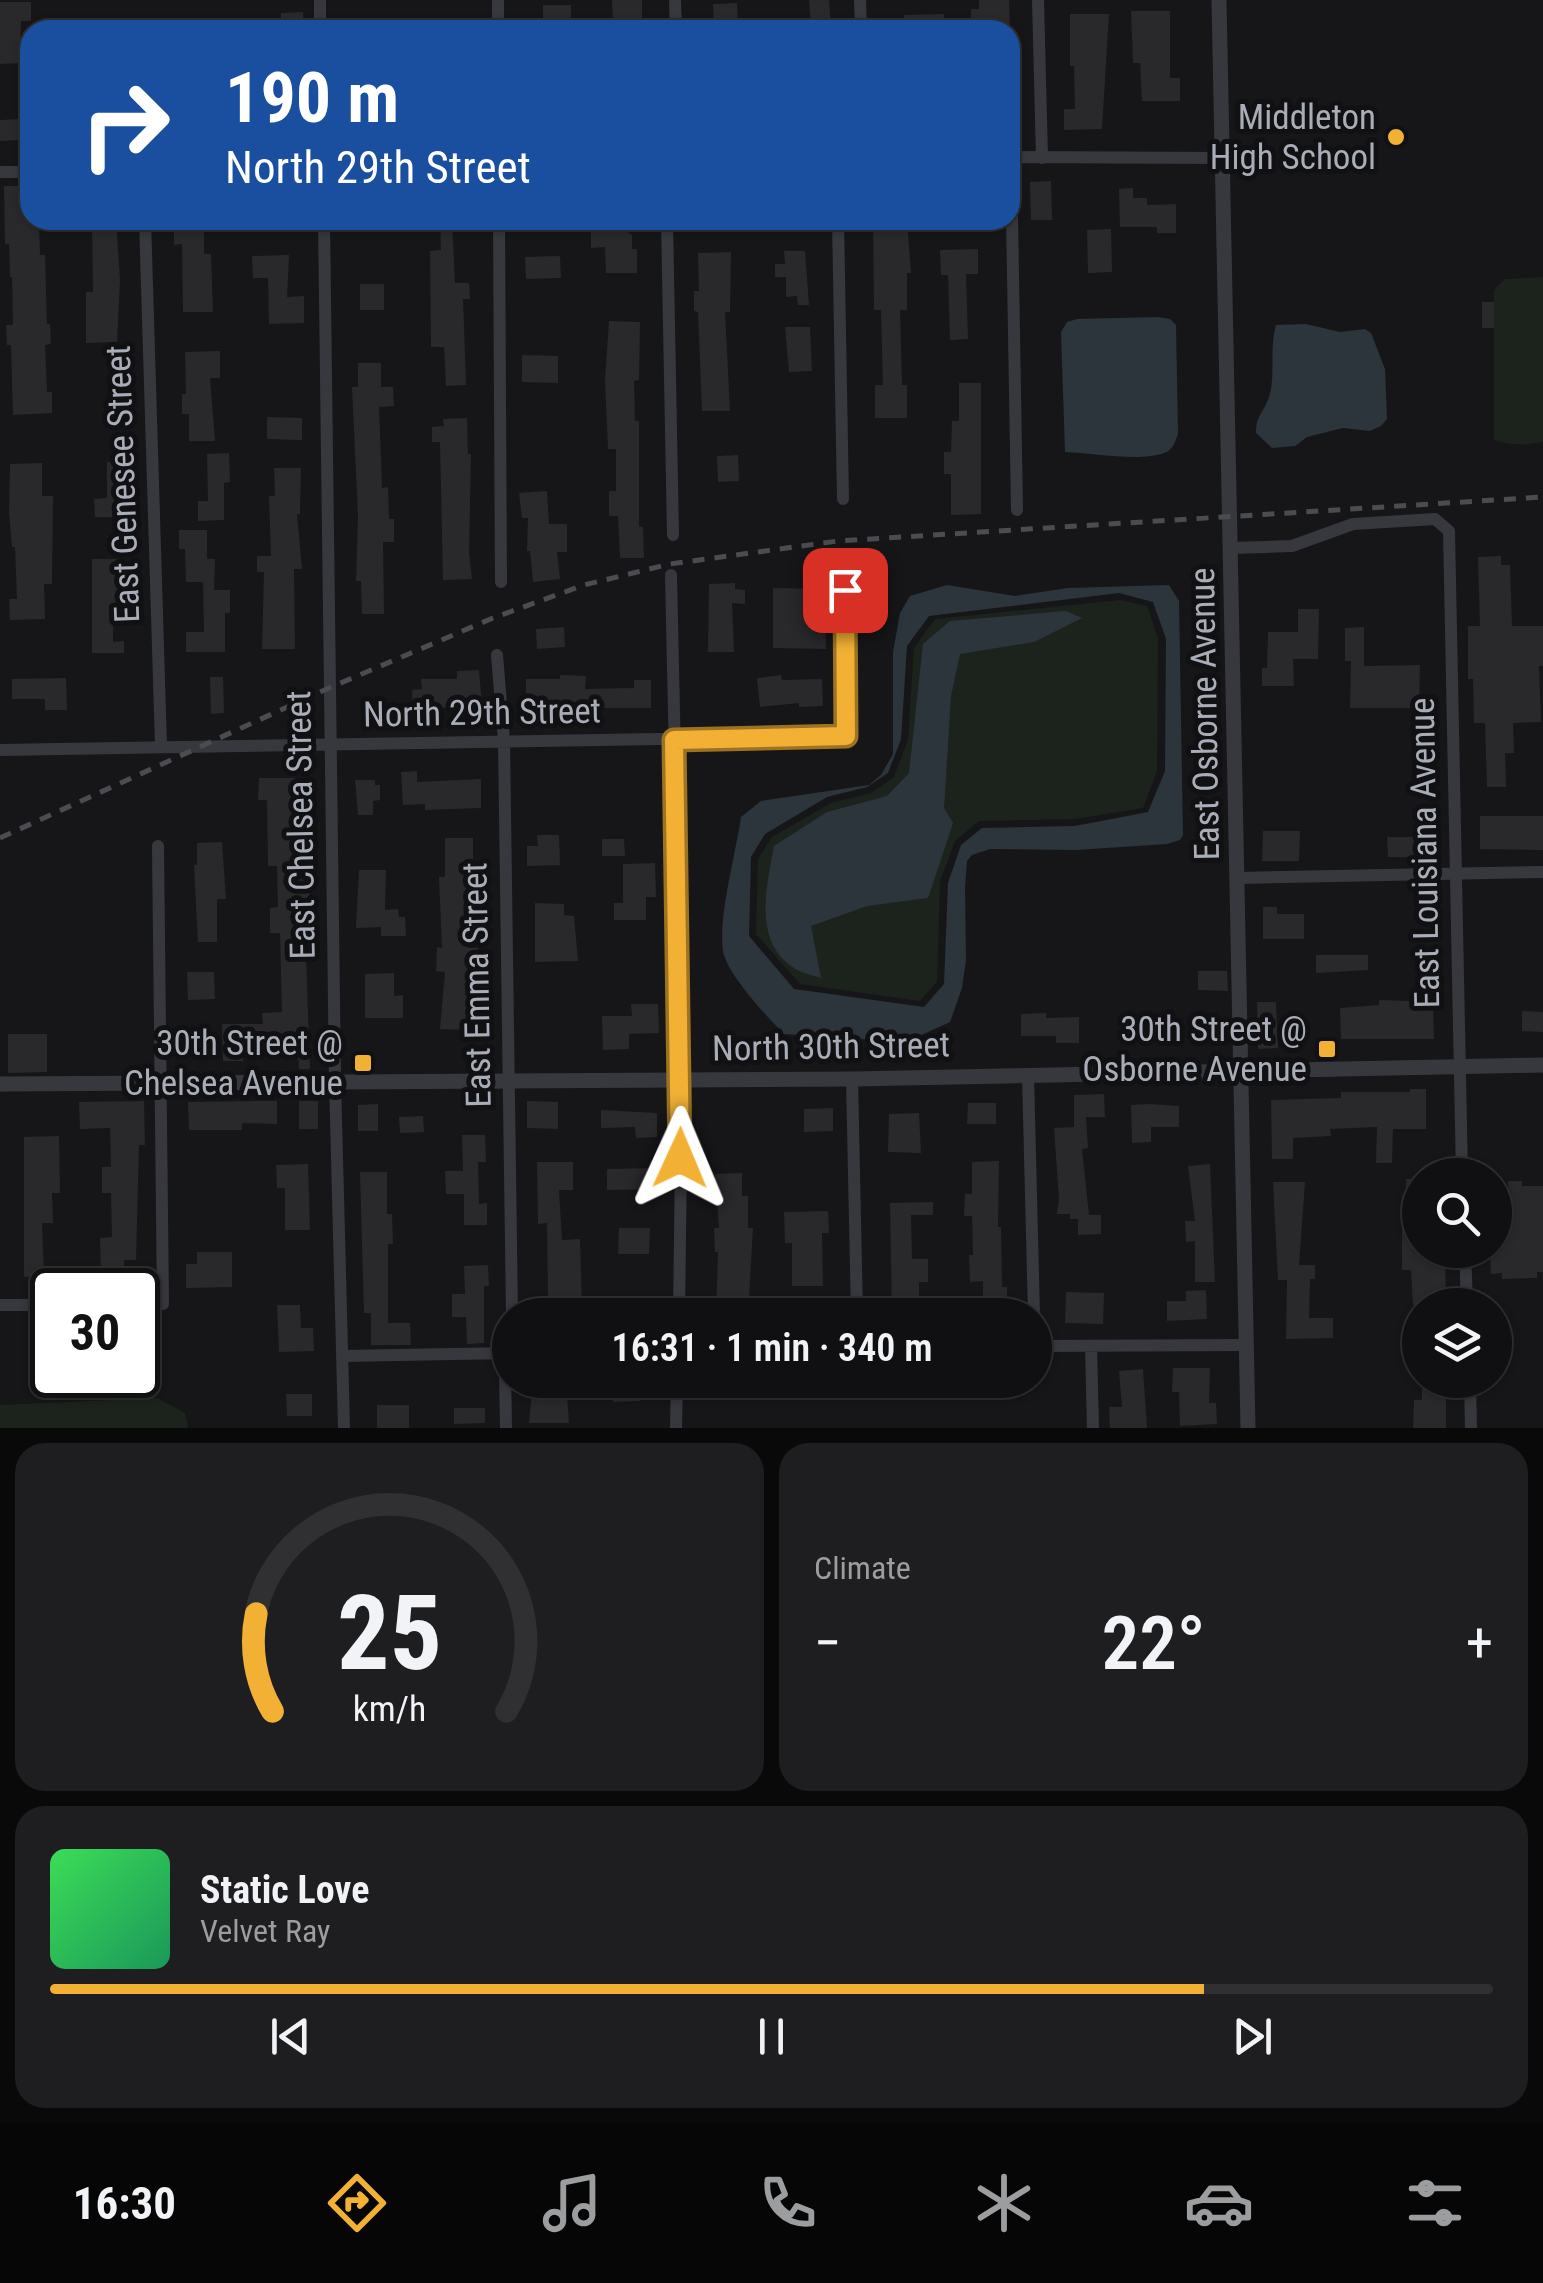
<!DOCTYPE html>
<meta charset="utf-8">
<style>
body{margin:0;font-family:"Roboto Condensed",sans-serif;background:#1e1e20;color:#f1f3f6;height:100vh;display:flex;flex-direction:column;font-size:38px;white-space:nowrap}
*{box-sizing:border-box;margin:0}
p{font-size:32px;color:#9c9d9f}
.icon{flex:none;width:55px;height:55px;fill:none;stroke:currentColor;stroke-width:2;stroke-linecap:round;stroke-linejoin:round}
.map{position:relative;height:1428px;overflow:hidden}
.panel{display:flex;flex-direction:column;gap:15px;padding:15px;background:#09090a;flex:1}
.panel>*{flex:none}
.top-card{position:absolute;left:20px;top:20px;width:1000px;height:210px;border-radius:30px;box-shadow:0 2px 8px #0004,0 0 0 2px #303032;background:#1a4fa0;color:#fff;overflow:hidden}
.fabs{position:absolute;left:1402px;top:1158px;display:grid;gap:20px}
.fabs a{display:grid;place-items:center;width:110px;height:110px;border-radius:50%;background:#101012;box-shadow:0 2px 8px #0004,0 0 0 2px #303032;font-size:50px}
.speed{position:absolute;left:30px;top:1268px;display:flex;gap:20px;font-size:50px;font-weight:700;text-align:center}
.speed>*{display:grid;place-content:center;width:130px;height:130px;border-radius:50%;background:#101012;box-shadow:0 2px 8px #0004,0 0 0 2px #303032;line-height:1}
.speed .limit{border:5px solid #111;border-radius:15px;background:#fff;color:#111}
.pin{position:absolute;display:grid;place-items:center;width:85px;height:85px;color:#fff;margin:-42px;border-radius:20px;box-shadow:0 5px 15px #0006}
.me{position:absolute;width:110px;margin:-55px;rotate:1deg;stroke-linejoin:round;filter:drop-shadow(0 0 8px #0008)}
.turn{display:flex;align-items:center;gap:35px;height:210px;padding:0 40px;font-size:45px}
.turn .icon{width:130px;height:130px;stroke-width:2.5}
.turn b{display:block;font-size:70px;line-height:85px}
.big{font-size:75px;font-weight:600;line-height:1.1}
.panel .card{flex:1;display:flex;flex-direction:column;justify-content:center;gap:15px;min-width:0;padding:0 35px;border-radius:30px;background:#1e1e20}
.panel .dial{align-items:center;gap:0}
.dial svg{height:260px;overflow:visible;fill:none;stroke:#303032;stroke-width:7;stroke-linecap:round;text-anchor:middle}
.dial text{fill:#f1f3f6;stroke:none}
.song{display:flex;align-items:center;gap:30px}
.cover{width:120px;height:120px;border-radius:15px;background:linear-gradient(135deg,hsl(130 70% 55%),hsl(150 70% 35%))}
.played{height:10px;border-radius:5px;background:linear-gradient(90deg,#f2b134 80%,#303032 80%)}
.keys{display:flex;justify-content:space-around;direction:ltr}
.heat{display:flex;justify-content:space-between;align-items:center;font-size:55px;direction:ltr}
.panel .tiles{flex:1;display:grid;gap:15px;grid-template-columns:1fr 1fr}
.card:last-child{grid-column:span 2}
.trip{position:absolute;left:492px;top:1298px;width:560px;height:100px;border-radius:50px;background:#101012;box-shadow:0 2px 8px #0004,0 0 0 2px #303032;font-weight:600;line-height:100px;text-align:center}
.menu{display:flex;height:160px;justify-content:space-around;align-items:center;background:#060607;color:#9c9d9f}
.menu .icon{width:70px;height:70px}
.menu .on{color:#f2b134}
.menu b{font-size:45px;color:#f1f3f6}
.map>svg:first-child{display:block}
</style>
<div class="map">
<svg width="1543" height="1428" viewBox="0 0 1543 1428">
<rect width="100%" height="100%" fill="#161618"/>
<!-- green -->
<path fill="#1c231d" d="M1543,277V442C1524,445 1513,446 1494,440V290L1505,279Z
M1120,600L1147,606L1158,639L1157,771L1143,808L1075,819L979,821L955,841L940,881L937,982L920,1001L800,984L756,934L758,859L772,837L831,803L871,793L894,777L908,740L914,648L935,619Z
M157,1398L185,1413L188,1428H0V1405Z"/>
<!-- water -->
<path fill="#2c353c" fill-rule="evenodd" d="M1158,317L1170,319L1176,325L1178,434C1175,442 1173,450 1164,453C1140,462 1092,453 1065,452L1061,332L1067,322L1077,319Z
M1306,324L1340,332L1365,329L1371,333L1385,369L1387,419L1381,426L1370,431L1343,428L1307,437L1295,446L1272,448L1256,433C1256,414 1264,413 1269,397C1276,375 1269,350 1276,325Z
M947,585L1015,596L1068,588L1169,585L1179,601L1183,835L1180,840L1167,844L1076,850L990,849L972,855L967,861L965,887L966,960L962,988L950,1022L906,1042L784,1034C767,1017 727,974 723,951C718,916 736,853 741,817L761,801L869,785L881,775L893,754V652L900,613L910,596ZM1119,593L1153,602L1166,639L1165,771L1148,812L1075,826L982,828L961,845L948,883L944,984L924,1007L794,989L749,936L751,857L765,834L827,797L867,787L888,773L901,739L907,646L929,616Z
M1066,611L1082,618L1034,642L960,654L951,696L944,808L953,823L928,898L867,906L811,926L821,978C812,975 798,972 791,966C753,938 767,885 774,846L827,812L887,796L909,773L923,644L950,621Z"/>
<!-- building -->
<path fill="#29292c" d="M612,0H642V23L613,24Z
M809,0H829L831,30H811Z
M979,0H1009L1010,30H971V9H979Z
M0,2H31V21H21L20,63L0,64Z
M737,3L738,27H714L713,4Z
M543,5H571V22H554V30H543Z
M1131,11H1170V78H1180V101H1142L1140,63H1133Z
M303,12L304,30H281V13Z
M944,14V30H904V15Z
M1070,14H1109L1102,129L1064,130V109H1075L1074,66H1070Z
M21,119L22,140L0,141V120Z
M1051,181L1052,220H1031L1030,182Z
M4,186H30V223L39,222L40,255H45L47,324H50L51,344L45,345L47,392H52V413L13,415L11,345H7L6,325H13L12,277H10L9,244H5Z
M1133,188V198H1147V205L1176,204V233H1157V227H1120L1119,189Z
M92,220H116L120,280L117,342L86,343V292H93Z
M440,220H452L455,283H469L470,299H463L466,385L446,386L444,347H431L430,251L441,250Z
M873,220H907L911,273H907V310H900L902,385H907V418H875V385H883L881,310H874Z
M174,221H204V254H211L213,312H183L182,244L174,245Z
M612,223L632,235V249H637V273H606L605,247L591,248V224Z
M1111,229L1112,272L1088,273L1087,230Z
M978,249V274H966L968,339L950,340L948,275H941L940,250Z
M784,251H805L809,305H798L797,296L786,297V277H775V264H785Z
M731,252L730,312H725L730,411H702L698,312L694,311V291H699L698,253Z
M289,255L287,297L304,296V323L269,324L268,278H253L252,256Z
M560,256L561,278L526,279L525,257Z
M360,284H384V310H360Z
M1482,302H1494V328H1482Z
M609,321L640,322L639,380L634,381L635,421H639V527H643L644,558H620L618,516H609V491H616V449H608L605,381Z
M785,327H810L812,371L789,372Z
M220,351V378H210L215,441H189V414H182V394H186L185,352Z
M522,355L558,356V383L522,382Z
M358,363H381V387H393L394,406L379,407L382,488L388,487L389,519H394V542H383L384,614H362L361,581H356L358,516L352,387H358Z
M959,383H981V514L951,515V474H944V452H951L952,421H959Z
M267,417L302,418V440L267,439Z
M467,418L468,454H471L469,553L472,579L443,580L440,442H432V427L444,426L443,419Z
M229,453L230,482L224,483V520L198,521V501H208L207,454Z
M738,455L739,481L718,482L717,456Z
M107,462H123L125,517H95L94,499L107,498Z
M42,463V496H53L52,584H44L45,619L10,620L9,599H17L15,547H12L9,512L10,464Z
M274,468H301L300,514H297L302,569H294L295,649H262L264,572H257V556H271L269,496H275Z
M547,491L549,524H567V552H557L560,579L533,582L530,551H527L528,518H522L519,493Z
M179,530H207V559H215L214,590H230V613H225V652H186V632H204L203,582H186L185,549H179Z
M1501,556V565H1510L1512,626H1543V666H1539L1541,722L1513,723L1514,753H1505L1506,787H1487L1485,723H1474L1473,679H1468V626H1480L1478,557Z
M92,559H122L124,613H113V642L124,641V653H92Z
M735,583V589L745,590V604L732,603L734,652H708L709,584Z
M773,588L825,589L826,649L773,648Z
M1298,609H1319L1318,659H1293L1294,686H1262V668H1267L1268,632H1298Z
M564,627L565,647L537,649L536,629Z
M1364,627V666L1420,665L1419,708H1350L1351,661H1345V628Z
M479,670L482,706L413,709L412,690L422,689L421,679H457V671Z
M560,675L586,676L585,689L634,688V680H651V708H559V701L526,702V679H560Z
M781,675L782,680L822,679L823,706L799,707V703L760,707L757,678Z
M210,677H223L224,713L211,714Z
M66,678L67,710H45V699H12V679Z
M417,771V782L481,779V808L425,810V804L403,805L401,772Z
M259,778H303L302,878H310L306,955L310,1069H299L298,1056H270V1037L242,1038L243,1061H223L222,1024H263L262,1013L282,1012L280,933H270V908L278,907L277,866H268L267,800H258Z
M355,780H375V785H380V800L373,801V815H358Z
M1480,816H1543V850L1480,849Z
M1263,831H1300L1299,861H1262Z
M537,835H559L560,865L527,866V846H538Z
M1387,837H1424V857H1388Z
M445,838H473V897H467L468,948H478L477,968H469L468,1007H475V1030L440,1029L445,972L436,971L437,947L442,948L439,877H445Z
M602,839H624L625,856H602Z
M222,842L226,899H217V942H198L194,865H197V843Z
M655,863L656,897H646V920H614V903H623V864Z
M359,870H386L385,910L398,909L399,917H405L406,936H381V927L356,928Z
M535,903L564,904V915L574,916L578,961L535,962Z
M1263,907H1277V914H1304V939H1263Z
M1316,955H1368V970L1316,973Z
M1198,971H1227L1228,991L1198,990Z
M187,972H214L215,999L188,1000Z
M394,973V996L403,995V1018H365V974Z
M1379,1000L1433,1002L1434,1039H1341L1340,1008L1379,1005Z
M1257,1002H1276L1278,1048L1258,1049Z
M631,1004H658L659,1033L629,1034V1049L603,1050L602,1016H632Z
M1522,1011L1543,1012V1032L1522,1031Z
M1046,1013V1018L1079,1017V1043H1056V1036H1021V1014Z
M8,1034H47V1072L8,1073Z
M1410,1089H1426V1129H1393L1392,1163H1376L1377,1127L1330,1129L1331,1136L1293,1138V1159H1272L1271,1100L1341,1098V1092H1410Z
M1104,1094L1105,1117H1086L1088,1148L1082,1149L1089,1215H1101V1234L1078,1235V1219H1070V1214H1057L1059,1199L1054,1128L1074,1127V1095Z
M144,1101L145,1145H139L136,1260H124V1272L101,1273L100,1238L112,1237L111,1193H102V1167H111L110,1128L80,1129L79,1102Z
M263,1101H277V1124L242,1123V1130H189L188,1102Z
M299,1101H318V1129H299Z
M527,1101L558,1102V1129L527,1128Z
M968,1103H996V1124H967Z
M378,1104V1131H358V1105Z
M1150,1104L1179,1106V1127H1151V1142L1132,1143L1131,1105Z
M833,1108V1131L804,1132V1109Z
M601,1110L657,1113V1137L636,1138L635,1127L601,1128Z
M919,1113L921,1153L888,1152L889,1114Z
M423,1116L424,1132L400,1133L399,1117Z
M462,1135H485L486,1162H478L479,1204L487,1203V1225H464V1194H446L445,1171H463Z
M59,1136L60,1193H52L53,1223H42L44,1276L24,1277V1137Z
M999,1161L998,1227H1001L1002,1287H1007V1315H983V1281L970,1282L969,1255H973L972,1216H964L965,1194H972V1162Z
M537,1162H573V1190H559L562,1240L580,1239L582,1312L544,1314L543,1296H548L547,1223L538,1224Z
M308,1164L310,1230H285V1188H277L276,1165Z
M1210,1164L1215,1282H1195V1241L1186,1242L1185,1221H1195L1188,1166Z
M656,1168V1189L607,1190V1169Z
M360,1172H387V1214H392L393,1244H388V1323H410L411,1345H371V1313H364Z
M742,1173V1196H748V1228H753L749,1297H753V1315H716L718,1252H715L714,1228H719L715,1174Z
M1406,1179H1420V1250H1445L1446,1303L1413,1305L1411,1270H1402V1196H1406Z
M1508,1181H1522V1186H1543V1272H1537V1278L1502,1279V1273L1491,1274L1490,1250H1495V1188H1508Z
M1273,1182H1305L1299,1265H1315V1279H1310L1309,1318H1333V1338L1286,1339L1287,1280H1278Z
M933,1202V1215H911L912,1259H928V1282H919V1315L892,1313L890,1203Z
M828,1211L829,1233H822L823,1286H792V1243H785L784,1212Z
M619,1228H650L649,1254H618Z
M197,1252H232V1287L186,1288V1264H197Z
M488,1265L489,1286H484V1343L467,1344L466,1317H452V1294H465L464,1266Z
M1206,1290L1207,1319L1167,1321V1301H1186V1291Z
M1066,1292L1104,1293L1103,1324L1065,1323Z
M277,1305H300L301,1328H313L314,1351L279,1352Z
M1173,1368H1210L1209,1403H1216L1217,1424L1180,1426L1179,1392H1172Z
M1143,1369L1147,1428H1110L1109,1407H1122L1119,1371Z
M533,1380H566L569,1423H529Z
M613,1380H640V1401L613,1402Z
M1422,1382H1442V1397H1446V1428H1413L1414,1400H1422Z
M286,1394H312V1416H287Z
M377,1405H409V1428H377Z
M454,1408H485V1423L454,1424Z"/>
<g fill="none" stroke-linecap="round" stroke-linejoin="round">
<!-- minor -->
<path stroke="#37383d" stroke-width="12" d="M320,0V30
M498,0V30
M675,0L676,30
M860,0L861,30
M1038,0L1042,158
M320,26L498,25
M1010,157L1223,158
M1011,157L1017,510
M0,172H30
M145,220L161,746
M324,220L335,1080L344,1428
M499,220L501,582
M667,220L673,535
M838,220L843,499
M1232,548L1292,546L1353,524L1435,519L1449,531L1462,1175
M671,575L682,1079L679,1315
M497,655L504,741L512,1315
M0,750L845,736V590
M1238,878L1543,872
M1028,1075L1034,1315
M852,1079L857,1315
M1465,1250L1467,1305
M138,1304H163L158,846
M0,1305H52
M1035,1342V1346L1247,1345
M1091,1346L1093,1428
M342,1356L510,1353
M1470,1380L1471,1428
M506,1428L505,1370L510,1359
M676,1428L677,1380"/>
<!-- tertiary -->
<path stroke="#37383d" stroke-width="15" d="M1219,0L1248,1428
M0,1084L852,1079L1543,1065"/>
<!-- rail -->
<path stroke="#4a4c52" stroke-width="5" stroke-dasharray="12 10" stroke-linecap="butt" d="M0,838L329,688L493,618L584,585L670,564L838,541L1543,497"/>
</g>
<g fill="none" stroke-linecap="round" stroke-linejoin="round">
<defs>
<path id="route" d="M680,1158L674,740L846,736L845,590"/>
</defs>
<!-- route casing -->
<use href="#route" stroke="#9d7322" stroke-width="25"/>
<!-- route -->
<use href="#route" stroke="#f2b134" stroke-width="18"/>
</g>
<!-- markers -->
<g fill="#f2b134" stroke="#111113" stroke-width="4">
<circle cx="1396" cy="137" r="10"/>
<rect x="1317" y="1039" width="20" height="20" rx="5"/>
<rect x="353" y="1053" width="20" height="20" rx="5"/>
</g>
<g text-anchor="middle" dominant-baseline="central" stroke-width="10" stroke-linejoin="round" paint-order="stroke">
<!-- poi labels -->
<g font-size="35" fill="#a8adb8" stroke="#111113" text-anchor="end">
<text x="1376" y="117">Middleton<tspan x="1376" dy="40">High School</tspan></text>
<text x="1307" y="1029">30th Street @<tspan x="1307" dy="40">Osborne Avenue</tspan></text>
<text x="343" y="1043">30th Street @<tspan x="343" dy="40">Chelsea Avenue</tspan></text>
</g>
<!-- street labels -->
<g font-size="35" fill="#a8adb8" stroke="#111113">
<text transform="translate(123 484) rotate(-92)">East Genesee Street</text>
<text transform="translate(482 713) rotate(-1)">North 29th Street</text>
<text transform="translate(1205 714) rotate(-91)">East Osborne Avenue</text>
<text transform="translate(301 825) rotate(-91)">East Chelsea Street</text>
<text transform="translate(1425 853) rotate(-91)">East Louisiana Avenue</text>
<text transform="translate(477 985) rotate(-91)">East Emma Street</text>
<text transform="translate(831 1047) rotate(-1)">North 30th Street</text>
</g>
</g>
</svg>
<div class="fabs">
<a><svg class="icon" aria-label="search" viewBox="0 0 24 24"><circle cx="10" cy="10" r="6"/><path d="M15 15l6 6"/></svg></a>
<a><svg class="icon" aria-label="layers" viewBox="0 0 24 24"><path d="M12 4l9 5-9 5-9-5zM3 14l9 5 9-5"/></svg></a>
</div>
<div class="speed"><div class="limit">30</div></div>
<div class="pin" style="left:845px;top:590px;background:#d93025"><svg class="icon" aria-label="arrive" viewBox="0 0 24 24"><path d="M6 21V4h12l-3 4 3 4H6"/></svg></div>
<svg class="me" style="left:680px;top:1158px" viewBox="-20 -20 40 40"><path d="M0-17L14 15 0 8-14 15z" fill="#f2b134" stroke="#fff" stroke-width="4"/></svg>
<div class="trip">16:31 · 1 min · 340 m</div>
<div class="top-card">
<div class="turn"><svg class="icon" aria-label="right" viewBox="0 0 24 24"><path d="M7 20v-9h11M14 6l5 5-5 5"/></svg><div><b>190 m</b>North 29th Street</div></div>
</div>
</div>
<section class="panel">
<div class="tiles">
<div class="card dial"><svg viewBox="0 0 100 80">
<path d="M14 69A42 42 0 1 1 86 69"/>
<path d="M14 69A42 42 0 0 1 9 39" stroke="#f2b134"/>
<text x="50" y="56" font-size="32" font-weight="700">25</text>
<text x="50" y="72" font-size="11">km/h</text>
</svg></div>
<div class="card"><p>Climate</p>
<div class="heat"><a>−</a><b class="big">22°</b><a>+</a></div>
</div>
<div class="card">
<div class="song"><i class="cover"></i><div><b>Static Love</b><p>Velvet Ray</p></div></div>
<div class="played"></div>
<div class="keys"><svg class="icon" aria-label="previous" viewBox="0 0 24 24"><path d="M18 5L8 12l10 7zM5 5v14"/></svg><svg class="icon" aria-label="pause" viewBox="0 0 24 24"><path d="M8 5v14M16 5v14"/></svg><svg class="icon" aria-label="next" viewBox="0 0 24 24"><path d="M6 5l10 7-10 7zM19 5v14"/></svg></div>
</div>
</div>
</section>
<nav class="menu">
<b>16:30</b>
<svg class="icon on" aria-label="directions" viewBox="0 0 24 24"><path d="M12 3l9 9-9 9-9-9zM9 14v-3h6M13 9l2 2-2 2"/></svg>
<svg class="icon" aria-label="music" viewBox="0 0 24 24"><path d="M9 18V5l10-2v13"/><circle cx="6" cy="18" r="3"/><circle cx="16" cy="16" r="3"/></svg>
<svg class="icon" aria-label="phone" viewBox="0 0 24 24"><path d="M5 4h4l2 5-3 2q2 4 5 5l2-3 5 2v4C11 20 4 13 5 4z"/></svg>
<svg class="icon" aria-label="climate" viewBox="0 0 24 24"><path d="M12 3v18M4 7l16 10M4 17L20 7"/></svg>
<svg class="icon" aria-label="car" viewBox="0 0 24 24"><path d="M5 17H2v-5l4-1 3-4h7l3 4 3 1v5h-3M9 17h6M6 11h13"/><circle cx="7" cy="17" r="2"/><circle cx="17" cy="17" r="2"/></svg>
<svg class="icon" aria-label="filters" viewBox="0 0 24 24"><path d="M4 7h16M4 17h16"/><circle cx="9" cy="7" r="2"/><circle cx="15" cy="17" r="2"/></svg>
</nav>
